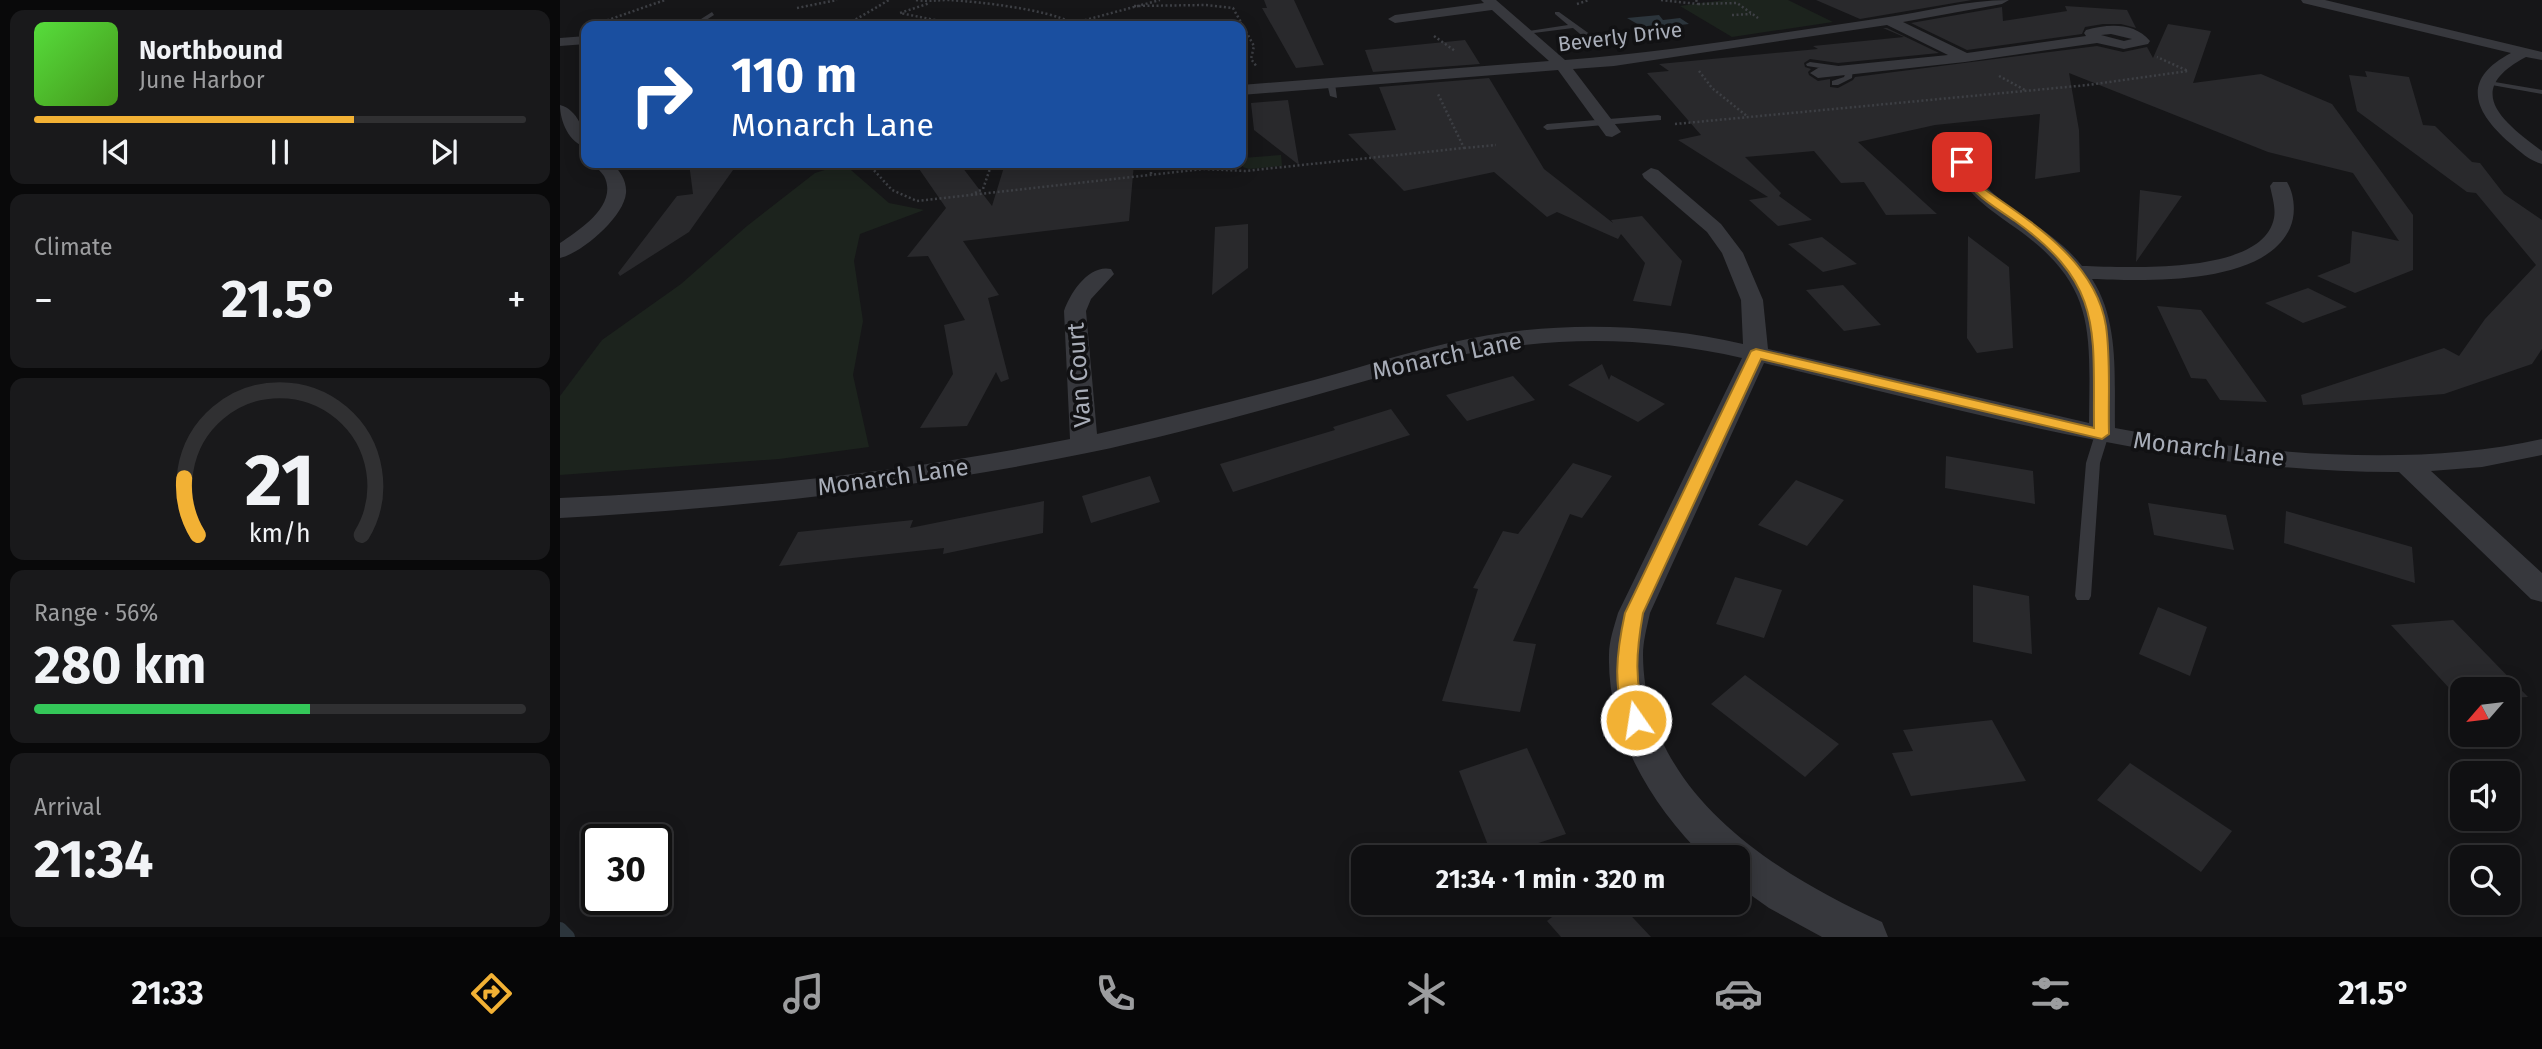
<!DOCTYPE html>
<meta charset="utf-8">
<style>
body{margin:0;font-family:"Fira Sans",sans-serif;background:#19191b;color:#f1f3f6;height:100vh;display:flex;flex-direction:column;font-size:26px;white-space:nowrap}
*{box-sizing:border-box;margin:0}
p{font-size:23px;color:#9c9d9f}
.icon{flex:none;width:38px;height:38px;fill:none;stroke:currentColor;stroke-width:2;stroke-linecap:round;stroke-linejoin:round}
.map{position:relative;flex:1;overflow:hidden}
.sheet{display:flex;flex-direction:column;gap:10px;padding:10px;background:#09090a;width:560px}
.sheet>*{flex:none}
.hud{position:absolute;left:21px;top:21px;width:665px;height:147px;border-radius:14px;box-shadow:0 4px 18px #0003,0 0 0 2px #303032;background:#1a4fa0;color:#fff;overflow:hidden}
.needle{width:46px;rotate:242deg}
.fabs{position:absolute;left:1890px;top:677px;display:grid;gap:14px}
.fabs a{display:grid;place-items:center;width:70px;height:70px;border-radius:14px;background:#101012;box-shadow:0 4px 18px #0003,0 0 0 2px #303032;font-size:35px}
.speed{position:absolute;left:21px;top:824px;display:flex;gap:14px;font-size:35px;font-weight:700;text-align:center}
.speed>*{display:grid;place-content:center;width:91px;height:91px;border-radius:50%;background:#101012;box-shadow:0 4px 18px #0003,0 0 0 2px #303032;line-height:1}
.speed .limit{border:4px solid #111;border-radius:10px;background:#fff;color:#111}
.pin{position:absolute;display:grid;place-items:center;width:60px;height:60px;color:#fff;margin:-30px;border-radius:14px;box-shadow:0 4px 10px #0006}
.me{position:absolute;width:77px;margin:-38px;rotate:347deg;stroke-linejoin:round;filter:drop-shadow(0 0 5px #0008)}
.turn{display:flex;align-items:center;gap:24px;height:147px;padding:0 35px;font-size:32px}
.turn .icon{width:91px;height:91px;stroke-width:2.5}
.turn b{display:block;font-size:49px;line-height:60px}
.big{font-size:52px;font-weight:700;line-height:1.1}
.sheet .card{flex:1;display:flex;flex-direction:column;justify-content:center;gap:10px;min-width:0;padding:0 24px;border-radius:14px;background:#19191b}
.sheet .dial{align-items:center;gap:0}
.dial svg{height:182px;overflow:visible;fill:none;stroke:#303032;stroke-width:7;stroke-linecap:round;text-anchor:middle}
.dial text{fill:#f1f3f6;stroke:none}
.song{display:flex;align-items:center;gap:21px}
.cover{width:84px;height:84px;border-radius:10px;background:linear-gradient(135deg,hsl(110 70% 55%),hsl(100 70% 35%))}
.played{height:7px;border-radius:4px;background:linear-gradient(90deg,#f2b134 65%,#303032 65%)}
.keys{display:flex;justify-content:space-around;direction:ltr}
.heat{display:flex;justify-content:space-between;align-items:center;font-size:38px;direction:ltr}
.charge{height:10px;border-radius:5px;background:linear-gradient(90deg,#34c759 56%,#303032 0)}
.trip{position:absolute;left:791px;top:845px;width:399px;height:70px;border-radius:14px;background:#101012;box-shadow:0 4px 18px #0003,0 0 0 2px #303032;font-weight:700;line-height:70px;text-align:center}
.menu{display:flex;height:112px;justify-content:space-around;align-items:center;background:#060607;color:#9c9d9f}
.menu .icon{width:49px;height:49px}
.menu .active{color:#f2b134}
.menu b{font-size:32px;color:#f1f3f6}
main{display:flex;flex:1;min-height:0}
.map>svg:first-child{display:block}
</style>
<main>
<section class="sheet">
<div class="card">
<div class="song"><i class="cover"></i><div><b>Northbound</b><p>June Harbor</p></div></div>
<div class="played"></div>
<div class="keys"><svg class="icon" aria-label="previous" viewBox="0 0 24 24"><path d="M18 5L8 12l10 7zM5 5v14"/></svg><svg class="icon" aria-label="pause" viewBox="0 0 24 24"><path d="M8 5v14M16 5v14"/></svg><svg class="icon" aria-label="next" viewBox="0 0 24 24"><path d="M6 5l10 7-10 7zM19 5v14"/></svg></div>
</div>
<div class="card"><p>Climate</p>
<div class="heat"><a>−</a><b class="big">21.5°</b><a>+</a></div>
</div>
<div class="card dial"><svg viewBox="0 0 100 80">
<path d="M14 69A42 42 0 1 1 86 69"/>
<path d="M14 69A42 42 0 0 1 8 44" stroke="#f2b134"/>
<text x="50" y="56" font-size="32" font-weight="700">21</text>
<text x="50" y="72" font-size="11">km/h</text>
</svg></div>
<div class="card"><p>Range · 56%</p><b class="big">280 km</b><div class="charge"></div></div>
<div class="card"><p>Arrival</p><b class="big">21:34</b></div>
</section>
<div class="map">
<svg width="1982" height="937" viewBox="0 0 1982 937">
<rect width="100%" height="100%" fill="#161618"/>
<!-- green -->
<path fill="#1c231d" d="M1165,0H1228L1273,22L1172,37L1120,6Z
M721,155L722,166L689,169L683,167L682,158Z
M284,164L329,203L364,210L300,234L294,261L303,321L293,375L309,447L219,459L0,475V396L42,340L121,284L187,226L255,173Z"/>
<!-- water -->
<path fill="#2c353c" d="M1099,15L1103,20L1120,18L1129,24L1086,29L1067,18Z"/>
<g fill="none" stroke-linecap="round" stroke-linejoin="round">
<!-- stream -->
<path stroke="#2c353c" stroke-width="14" d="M0,929L8,937"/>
</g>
<!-- building -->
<path fill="#29292c" d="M704,0H734L764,65L736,68L702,8H707Z
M1256,0H1412L1300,19Z
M1505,6L1567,10L1576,28L1561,24H1543L1525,27L1522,34L1407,50L1351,23L1442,7L1443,21L1507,11Z
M1608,24L1651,31L1633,83L1701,74L1772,104L1853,215V270L1795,293L1757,276L1790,263L1792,231L1839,241L1793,173L1708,152L1509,73L1519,130L1520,172L1475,179L1480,114L1375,125L1298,142L1377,214L1326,215L1304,182L1281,183L1254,151L1185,157L1221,193L1219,196L1252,220L1218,226L1189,200L1208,197L1118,140L1141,135L1087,73L1109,71L1099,64L1258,49L1253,46L1344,37L1323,28H1327L1379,53L1278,63L1250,59L1244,63L1245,67L1251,69L1248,72L1249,75L1258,81L1270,79V87L1278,88L1293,80L1295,77L1537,46L1563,52L1587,47L1593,58Z
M905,40L920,64L813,72L805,50Z
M1805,71L1849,77L1863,125L1875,126L1912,162L1920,163L1944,194L1982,220V349L1972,364L1884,394L1743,405L1741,395L1884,348L1899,356L1925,319L1976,265L1916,193L1907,192L1797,111L1789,75L1807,77Z
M929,78L984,169L1053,223L1051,220L1082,216L1122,261L1111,306L1073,301L1085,263L1061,234L1058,239L997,212L987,217L934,172L844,191L788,134L836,130L819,87Z
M728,100L739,165L694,130L691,103Z
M129,163H178L129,232L60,276L58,273L117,196L133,194Z
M355,163H399L432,206L444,167L488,163H574L569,221L403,241L439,295L428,298L449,379L441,382L436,372L407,426L360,428L393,374L384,325L405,320L368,256L347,257L386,208Z
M1580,190L1622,196L1576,262Z
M688,224V268L652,295L655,227Z
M1408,236L1449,267L1453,348L1417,353L1407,338Z
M1262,237L1297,264L1263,272L1228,244Z
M1283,285L1321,325L1284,331L1246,290Z
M1748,288L1787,307L1743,323L1705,303Z
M1597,306L1641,310L1707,402L1660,400L1646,379L1631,378Z
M1042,364L1049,380L1051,375L1105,404L1078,422L1008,385Z
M953,376L975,400L907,421L886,395Z
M831,409L850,435L673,492L660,464L775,430L773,427Z
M1386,456L1473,471L1475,504L1385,488Z
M1013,463L1052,476L1022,518L1010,514L953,641L976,644L960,712L882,701L918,589L913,588L943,531L958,534Z
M590,476L600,502L531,523L522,496Z
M1236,480L1284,500L1247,546L1198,525Z
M484,501L483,533L383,554L384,548L219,566L238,532L353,520L350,528Z
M1588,503L1666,515L1674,550L1594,535Z
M1726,511L1852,547L1855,583L1724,543Z
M1175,577L1222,590L1204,638L1156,624Z
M1413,585L1469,596L1472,654L1413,642Z
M1598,607L1647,627L1630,676L1579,654Z
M1893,620L1968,697L1948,698V690H1902V702L1831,625Z
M1185,675L1279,744L1245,777L1151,704Z
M1432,720L1466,781L1351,796L1332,753L1353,751L1343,730Z
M967,748L1006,834L933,858L899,771Z
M1570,763L1672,831L1641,872L1537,800Z
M1010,903H1059L1091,937H1001L987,921Z"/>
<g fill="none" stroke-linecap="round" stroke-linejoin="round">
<!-- path -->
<path stroke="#3d3f44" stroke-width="2.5" stroke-dasharray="2 2.5" stroke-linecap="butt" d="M356,0C368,2 377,0 389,0C421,2 485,9 513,23
M1101,0L1138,4
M1136,0L1138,4L1177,3L1198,18
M1017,4L1029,0
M574,6L646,5L673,8L694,46L691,59L697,67
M237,8L277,0
M1172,15L1191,14
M524,21L565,26
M366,22L375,20L340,13L370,3
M288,24L329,0
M56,26L48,20L105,0
M503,26L600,0
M649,26L682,23
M874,36L895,51
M1139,71L1152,88L1188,117
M1439,76L1465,90
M1115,124L1528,85L1628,71L1597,57
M904,148L936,145
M298,163L312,168L332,190L357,201L644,169L685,171L904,148L878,94
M591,163V175
M411,195L423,189L432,163"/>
<!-- service -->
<path fill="#37383d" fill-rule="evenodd" d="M152,12L154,15L137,26H130Z
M995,12H999L1038,40V44H1032L1013,28L966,34L962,32L1008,25L995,14Z
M1250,62L1293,68L1292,78L1278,85H1272V81L1284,77L1286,72L1247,66L1246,64Z
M1923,80L1982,90V94L1926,84H1923Z
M771,81L775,83L777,98L770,96L767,83Z
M1098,115L1101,116V120L987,130L983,127L987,124Z
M1542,430L1549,434L1540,463L1531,596L1529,600H1517L1515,596L1526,463L1535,434Z"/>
<!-- minor -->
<path fill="#37383d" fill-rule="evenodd" d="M921,0H936L1005,60C1111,52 1217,33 1322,18C1365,12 1406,0 1449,0L1442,4L1343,22L1407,53L1526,36L1524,33L1526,30C1548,24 1574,22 1590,41L1588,44L1564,49L1537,43L1405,62L1258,78L1250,73L1258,68L1388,55L1327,25L1054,66L1013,69L1061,132L1052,137L1046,136L998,70L681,95V85L989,61L932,10L835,23L828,19L835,15L924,3ZM1551,34L1572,39L1564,41L1541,35Z
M1741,0H1765L1982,52V60L1966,57C1903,90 1941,121 1982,151V164C1970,161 1959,151 1950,143C1913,111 1901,79 1951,53L1743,3Z
M26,36V44L0,46V38Z
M0,105C17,109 26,132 26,147C9,143 0,121 0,105Z
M1402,157L1408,158C1414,166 1415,175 1422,182C1451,215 1494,230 1522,266C1566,267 1703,276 1714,218C1716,208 1712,196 1710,186L1713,182H1727C1735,195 1736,215 1730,228C1704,286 1586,281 1532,279C1560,322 1554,378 1555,428C1687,453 1850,469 1982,439V455L1922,467L1871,471L1982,573V602L1971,599L1839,472C1622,473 1413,413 1204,363L1090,613C1087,627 1083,641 1083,655C1084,792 1212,872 1322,922L1328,937H1262L1209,908L1178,886V858H1145C1091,805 1047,732 1049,655C1049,641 1054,627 1058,613L1182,358C1106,340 1025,336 948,347C892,354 838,372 784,387C699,411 613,435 527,453C353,489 177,508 0,518V498C172,490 342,473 510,439L504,311C510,293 529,264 551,269L554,274L531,299L526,311L537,434C609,417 682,399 754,380C812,364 869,345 929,335C1012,321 1101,325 1183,344L1181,300L1162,253L1147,232L1084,178L1082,174L1091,168L1098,170L1161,224L1183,253L1203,300L1208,349L1529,423C1530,326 1536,283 1450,224C1426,207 1402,190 1393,162Z
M33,163H52C60,171 67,181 66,193C64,217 22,253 0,258V243C19,230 59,205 44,176C41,172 36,167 33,163Z"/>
</g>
<!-- route -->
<path fill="#f2b134" stroke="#9d7322" stroke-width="2" d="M1402,159L1406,160L1414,179L1424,189C1473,223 1536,262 1546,326C1551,361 1548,399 1549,434L1542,439L1201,359L1083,613C1076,653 1074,681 1086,720L1083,726L1076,729L1069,726C1051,691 1057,650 1065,613L1191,351L1196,349L1534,428C1533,330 1544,285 1455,221C1429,203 1408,193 1397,162Z"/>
<g text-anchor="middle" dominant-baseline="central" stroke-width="7" stroke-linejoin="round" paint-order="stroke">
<!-- far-street labels -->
<g font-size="21" fill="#a8adb8" stroke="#111113">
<text transform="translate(1060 37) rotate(-7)">Beverly Drive</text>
</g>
<!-- street labels -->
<g font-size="24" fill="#a8adb8" stroke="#111113">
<text transform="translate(887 356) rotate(-12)">Monarch Lane</text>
<text transform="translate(519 375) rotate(-94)">Van Court</text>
<text transform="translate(1649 449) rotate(7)">Monarch Lane</text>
<text transform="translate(333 477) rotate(-8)">Monarch Lane</text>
</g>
</g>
</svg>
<div class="fabs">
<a><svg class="needle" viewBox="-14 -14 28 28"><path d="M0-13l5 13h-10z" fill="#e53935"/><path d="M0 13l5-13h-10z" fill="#9c9d9f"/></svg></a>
<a><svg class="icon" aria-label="sound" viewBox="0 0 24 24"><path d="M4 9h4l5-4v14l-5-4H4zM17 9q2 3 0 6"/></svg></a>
<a><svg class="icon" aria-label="search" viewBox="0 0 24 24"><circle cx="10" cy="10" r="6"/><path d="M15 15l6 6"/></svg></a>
</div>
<div class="speed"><div class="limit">30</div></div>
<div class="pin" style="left:1402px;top:162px;background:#d93025"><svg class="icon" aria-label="arrive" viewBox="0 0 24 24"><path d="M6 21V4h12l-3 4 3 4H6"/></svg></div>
<svg class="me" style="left:1076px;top:720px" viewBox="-20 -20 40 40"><circle r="17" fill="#f2b134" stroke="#fff" stroke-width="3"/><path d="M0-11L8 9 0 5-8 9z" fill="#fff"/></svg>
<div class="trip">21:34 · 1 min · 320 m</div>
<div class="hud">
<div class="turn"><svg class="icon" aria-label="right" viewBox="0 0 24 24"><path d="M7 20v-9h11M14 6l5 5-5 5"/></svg><div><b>110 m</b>Monarch Lane</div></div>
</div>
</div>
</main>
<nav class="menu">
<b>21:33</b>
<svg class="icon active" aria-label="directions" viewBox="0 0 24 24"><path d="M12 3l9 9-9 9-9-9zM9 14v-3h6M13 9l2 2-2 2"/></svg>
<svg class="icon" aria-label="music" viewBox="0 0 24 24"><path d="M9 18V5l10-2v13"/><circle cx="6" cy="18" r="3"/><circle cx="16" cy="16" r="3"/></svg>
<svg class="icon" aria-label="phone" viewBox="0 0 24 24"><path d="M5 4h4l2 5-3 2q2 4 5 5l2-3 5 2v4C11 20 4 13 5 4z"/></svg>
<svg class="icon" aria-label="climate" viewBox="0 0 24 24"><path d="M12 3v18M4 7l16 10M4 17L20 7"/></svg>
<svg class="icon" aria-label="car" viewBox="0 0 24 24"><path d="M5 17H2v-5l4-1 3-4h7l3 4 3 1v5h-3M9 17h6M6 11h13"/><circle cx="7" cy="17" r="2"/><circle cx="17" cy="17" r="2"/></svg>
<svg class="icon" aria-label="filters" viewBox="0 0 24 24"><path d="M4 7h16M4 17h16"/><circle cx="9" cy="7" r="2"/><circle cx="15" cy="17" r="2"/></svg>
<b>21.5°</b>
</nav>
